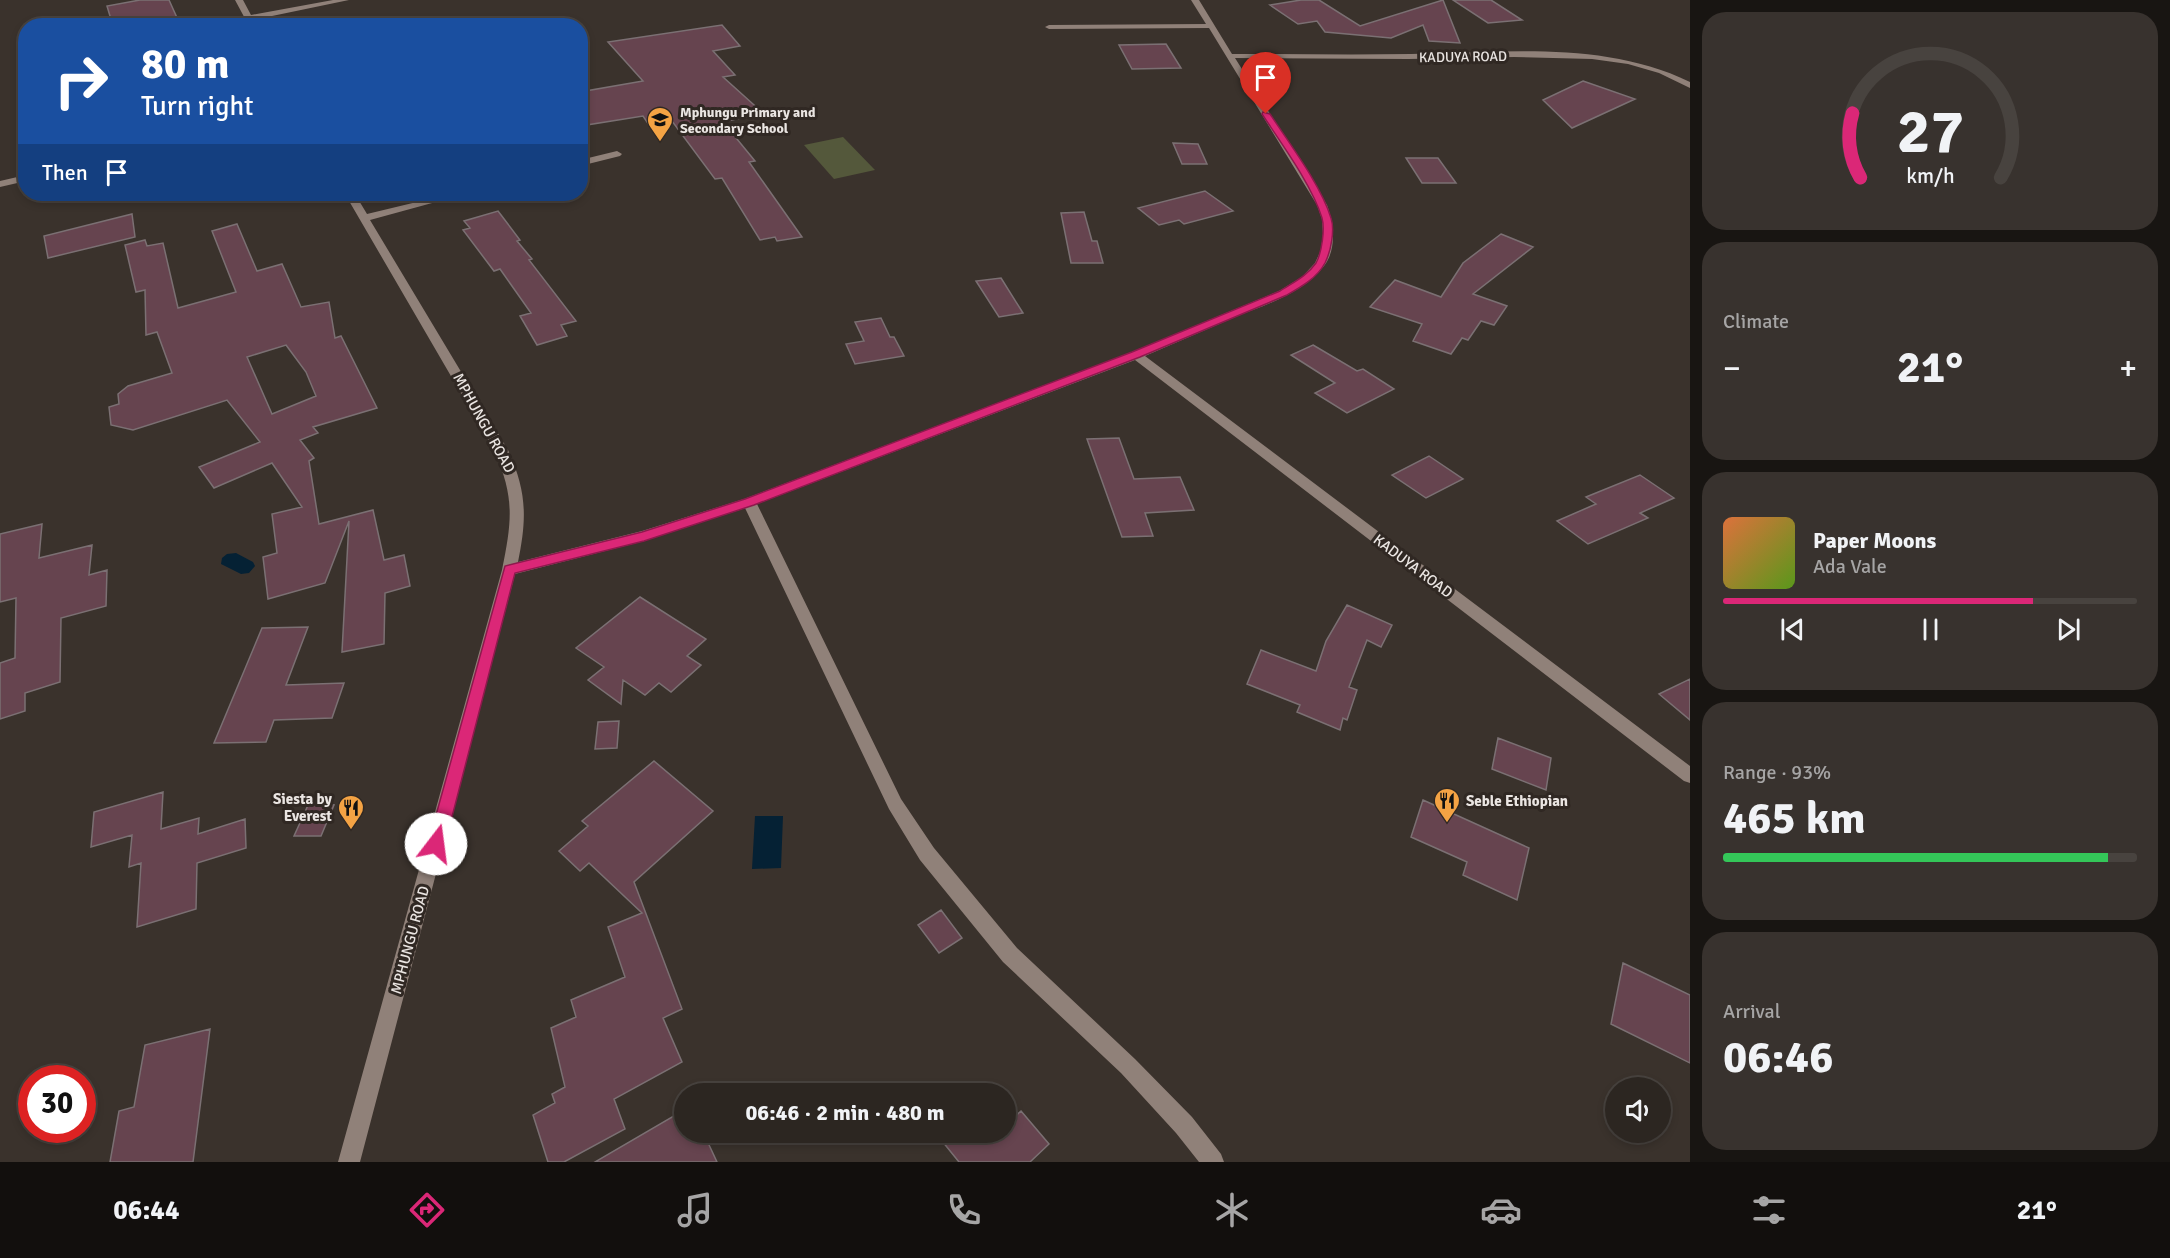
<!DOCTYPE html>
<meta charset="utf-8">
<style>
body{margin:0;font-family:Signika,sans-serif;background:#38322e;color:#f1f3f6;height:100vh;display:flex;flex-direction:column;font-size:22px;white-space:nowrap}
*{box-sizing:border-box;margin:0}
p{font-size:20px;color:#a6a5a5}
.icon{flex:none;width:33px;height:33px;fill:none;stroke:currentColor;stroke-width:2;stroke-linecap:round;stroke-linejoin:round}
.map{position:relative;flex:1;overflow:hidden}
.drawer{display:flex;flex-direction:column;gap:12px;padding:12px;background:#181512;width:480px}
.drawer>*{flex:none}
.hud{position:absolute;left:18px;top:18px;width:570px;height:183px;border-radius:24px;box-shadow:0 3px 9px #0003,0 0 0 2px #48433f;background:#1a4fa0;color:#fff;overflow:hidden}
.controls{position:absolute;left:1605px;top:1077px;display:grid;gap:12px}
.controls a{display:grid;place-items:center;width:66px;height:66px;border-radius:50%;background:#2c2621;box-shadow:0 3px 9px #0003,0 0 0 2px #48433f;font-size:30px}
.speed{position:absolute;left:18px;top:1065px;display:flex;gap:12px;font-size:30px;font-weight:700;text-align:center}
.speed>*{display:grid;place-content:center;width:78px;height:78px;border-radius:50%;background:#2c2621;box-shadow:0 3px 9px #0003,0 0 0 2px #48433f;line-height:1}
.speed .limit{border:9px solid #d22;background:#fff;color:#111}
.pin{position:absolute;display:grid;place-items:center;width:51px;height:51px;color:#fff;margin:-62px -26px;border-radius:50% 50% 50% 0;rotate:-45deg;box-shadow:0 0 6px #0007}
.pin .icon{rotate:45deg}
.me{position:absolute;width:66px;margin:-33px;rotate:15deg;stroke-linejoin:round;filter:drop-shadow(0 0 4px #0008)}
.turn{display:flex;align-items:center;gap:21px;height:126px;padding:0 24px;font-size:27px}
.turn .icon{width:78px;height:78px;stroke-width:2.5}
.turn b{display:block;font-size:42px;line-height:51px}
.then{display:flex;align-items:center;height:57px;padding:0 24px;background:#0003;gap:12px;font-size:22px}
.big{font-size:45px;font-weight:700;line-height:1.1}
.drawer .card{flex:1;display:flex;flex-direction:column;justify-content:center;gap:9px;min-width:0;padding:0 21px;border-radius:24px;background:#38322e}
.drawer .dial{align-items:center;gap:0}
.dial svg{height:156px;overflow:visible;fill:none;stroke:#48433f;stroke-width:7;stroke-linecap:round;text-anchor:middle}
.dial text{fill:#f1f3f6;stroke:none}
.song{display:flex;align-items:center;gap:18px}
.cover{width:72px;height:72px;border-radius:9px;background:linear-gradient(135deg,hsl(20 70% 55%),hsl(90 70% 35%))}
.played{height:6px;border-radius:3px;background:linear-gradient(90deg,#db2777 75%,#48433f 75%)}
.keys{display:flex;justify-content:space-around;direction:ltr}
.heat{display:flex;justify-content:space-between;align-items:center;font-size:33px;direction:ltr}
.charge{height:9px;border-radius:4px;background:linear-gradient(90deg,#34c759 93%,#48433f 0)}
.trip{position:absolute;left:674px;top:1083px;width:342px;height:60px;border-radius:30px;background:#2c2621;box-shadow:0 3px 9px #0003,0 0 0 2px #48433f;font-weight:700;line-height:60px;text-align:center}
.dock{display:flex;height:96px;justify-content:space-around;align-items:center;background:#120f0d;color:#a6a5a5}
.dock .icon{width:42px;height:42px}
.dock .on{color:#db2777}
.dock b{font-size:27px;color:#f1f3f6}
main{display:flex;flex:1;min-height:0}
.map>svg:first-child{display:block}
</style>
<main>
<div class="map">
<svg width="1690" height="1162" viewBox="0 0 1690 1162">
<rect width="100%" height="100%" fill="#3a322c"/>
<!-- green -->
<path fill="#54583b" d="M843,137L875,170L834,179L804,145Z"/>
<!-- water -->
<path fill="#052134" d="M236,553L253,562L255,566L249,573L241,574L221,564L222,558L227,554Z
M755,816H783L781,868L752,869Z"/>
<!-- building -->
<path fill="#66444f" stroke="#7b7073" stroke-width="1.5" fill-rule="evenodd" d="M140,0H169L178,20L146,26H113L107,6Z
M1301,0H1319L1360,26L1443,0L1460,43L1429,41L1423,25L1391,38L1325,32L1317,21L1298,24L1270,5Z
M1453,0H1491L1522,20L1488,23Z
M722,25L740,46L713,51L735,75L723,77L763,113L723,122L755,161L749,162L802,237L777,241L775,237L760,240L722,178L715,179L672,121L649,125L643,116L580,126V92L643,81L608,42Z
M1166,44L1181,68L1132,69L1119,45Z
M1583,81L1635,99L1572,128L1543,100Z
M1173,143L1198,144L1207,164H1182Z
M1406,158H1438L1456,183H1422Z
M1205,191L1233,211L1184,224L1179,220L1159,225L1138,208Z
M498,211L520,240L517,241L532,259L529,260L576,321L561,325L567,336L537,345L520,316L531,313L500,269L494,271L463,230L470,228L464,221Z
M1084,212L1092,241H1097L1103,263H1071L1061,213Z
M132,214L135,237L48,258L44,236Z
M237,224L257,271L282,264L301,307L329,302L335,338L341,336L377,408L313,427L318,433L300,440L314,458L309,461L319,524L373,510L384,560L404,555L410,586L385,593L384,644L342,652L349,521L325,583L268,599L263,557L277,553L272,514L302,507L272,463L214,488L199,467L260,442L227,400L133,430L111,425L109,407L119,404L118,394L128,386L172,373L157,332L146,335L145,290L136,292L125,245L145,240L147,246L163,243L178,308L236,292L212,231ZM286,345L306,372L316,396L272,414L247,357Z
M1501,234L1533,247L1473,294L1507,306L1494,325L1481,321L1468,340L1462,338L1451,354L1413,341L1422,324L1370,307L1395,280L1441,297L1463,263Z
M1001,278L1023,313L999,317L976,281Z
M881,318L890,337H894L904,356L855,364L846,344L864,341L855,322Z
M1313,345L1357,371L1363,369L1394,389L1347,413L1315,393L1335,383L1291,355Z
M1119,438L1134,479L1180,477L1194,510L1145,513L1153,536L1122,537L1087,439Z
M1429,456L1463,479L1426,498L1392,475Z
M1640,475L1674,498L1640,513L1648,518L1588,544L1557,521L1596,504L1586,497Z
M42,524L39,558L92,545L89,575L107,570L106,606L61,618L60,682L25,693V711L0,719V663L15,658L16,598L0,602V534Z
M640,597L706,639L687,656L701,665L671,692L659,683L645,695L623,680L621,704L588,680L604,667L576,648Z
M1347,605L1392,625L1381,647L1367,640L1349,687L1357,690L1347,720L1343,718L1340,730L1297,712L1300,705L1247,684L1261,650L1316,671L1326,641Z
M308,627L286,685L344,683L332,718L274,720L266,742L214,743L262,628Z
M1690,679V720L1659,694Z
M619,721L617,748L595,749L598,722Z
M1498,738L1551,758L1546,790L1492,769Z
M654,761L713,811L634,882L682,1009L663,1018L682,1062L614,1099L625,1129L564,1162H548L533,1115L555,1103L552,1094L565,1087L551,1028L576,1017L571,1000L625,977L608,927L642,913L589,863L580,871L559,851L588,826L582,821Z
M163,792L161,829L199,818L198,834L245,819L246,848L197,863L196,909L137,927L141,863L129,867L132,835L91,847L94,812Z
M1423,800L1529,848L1517,900L1463,875L1467,862L1411,837Z
M309,803L334,805L321,836H294Z
M941,910L962,938L939,953L918,925Z
M1623,963L1690,995V1063L1611,1024Z
M210,1029L193,1162H110L119,1111L134,1107L145,1045Z
M684,1110V1132H703L717,1162H595Z
M1021,1111L1049,1144L1030,1162H959L938,1136L942,1132H1005V1115L1010,1121Z"/>
<g fill="none" stroke-linecap="round" stroke-linejoin="round">
<!-- minor -->
<path fill="#908179" fill-rule="evenodd" d="M235,0H243L251,15L333,0H349L253,20L257,26H249Z
M1191,0H1199L1232,54C1292,54 1351,55 1411,54C1504,53 1603,40 1690,82V88L1659,73L1628,64L1592,59L1514,57L1408,59L1235,58L1327,205C1334,224 1337,249 1324,266C1303,294 1264,305 1233,318C1204,331 1174,343 1145,356L1690,766V783L1684,781L1135,360L757,504L901,799L934,848L1017,948L1135,1059L1192,1117L1221,1154L1224,1162H1199L1176,1133L1121,1073L1003,962L920,860L889,809L745,508L644,541L515,574L360,1162H338L502,570C512,520 515,498 494,450L345,194H355L367,214L450,194H465L370,220L508,450C527,492 527,518 518,562L642,531L744,499L1132,352L1279,291L1302,277L1315,263L1321,250L1323,234L1322,219L1317,205L1209,28L1049,29L1045,27L1049,25L1206,24Z
M617,151L622,154L620,156L580,166V160Z
M26,175V181L0,187V181Z"/>
</g>
<!-- route -->
<path fill="#db2777" stroke="#8e194d" stroke-width="1.5" d="M1263,112L1270,114C1289,143 1321,185 1331,218C1335,230 1331,251 1325,263C1317,278 1301,287 1287,295L1140,357L754,505L644,541L515,573L445,844L442,849L436,852L430,849L428,844L505,566L642,532L745,499L1132,352L1280,291C1292,283 1307,276 1316,263C1322,252 1325,229 1322,218C1312,185 1281,143 1262,114Z"/>
<!-- icons -->
<defs>
<symbol id="school-pin" viewBox="-11 -11 22 30"><path d="M0 17L-7.5 6A9.5 9.5 0 1 1 7.5 6Z" fill="#f4a344" stroke="#302823"/><path d="M0-5L7-2L0 1L-7-2ZM-4 1L0 2.5L4 1V4Q0 6-4 4Z" fill="#111"/></symbol>
<symbol id="restaurant-pin" viewBox="-11 -11 22 30"><path d="M0 17L-7.5 6A9.5 9.5 0 1 1 7.5 6Z" fill="#f4a344" stroke="#302823"/><path d="M-5-6h1v4h1v-4h1v4h1v-4h1v5L-1.5 .5V6h-2V.5L-5-1ZM5-6V6H3V1.5H1.5Q1.5-4 5-6Z" fill="#111"/></symbol>
</defs>
<g fill-rule="evenodd">
<use href="#school-pin" x="645" y="105" width="30" height="40"/>
<use href="#restaurant-pin" x="1432" y="786" width="30" height="40"/>
<use href="#restaurant-pin" x="336" y="793" width="30" height="40"/>
</g>
<g text-anchor="middle" dominant-baseline="central" stroke-width="6" stroke-linejoin="round" paint-order="stroke">
<!-- far-street labels -->
<g font-size="14" fill="#eae5e2" stroke="#302823">
<text transform="translate(1463 57) rotate(-1)">KADUYA ROAD</text>
</g>
<!-- far-poi labels -->
<g font-size="14" font-weight="bold" fill="#eae5e2" stroke="#302823" text-anchor="start">
<text x="680" y="112">Mphungu Primary and<tspan x="680" dy="16">Secondary School</tspan></text>
</g>
<!-- street labels -->
<g font-size="15" fill="#eae5e2" stroke="#302823">
<text transform="translate(484 423) rotate(61)">MPHUNGU ROAD</text>
<text transform="translate(1413 566) rotate(37)">KADUYA ROAD</text>
<text transform="translate(410 940) rotate(-75)">MPHUNGU ROAD</text>
</g>
<!-- poi labels -->
<g font-size="15" font-weight="bold" fill="#eae5e2" stroke="#302823" text-anchor="end">
<text x="332" y="799">Siesta by<tspan x="332" dy="17">Everest</tspan></text>
<text x="1466" y="801" text-anchor="start">Seble Ethiopian</text>
</g>
</g>
</svg>
<div class="controls">
<a><svg class="icon" aria-label="sound" viewBox="0 0 24 24"><path d="M4 9h4l5-4v14l-5-4H4zM17 9q2 3 0 6"/></svg></a>
</div>
<div class="speed"><div class="limit">30</div></div>
<div class="pin" style="left:1266px;top:114px;background:#d93025"><svg class="icon" aria-label="arrive" viewBox="0 0 24 24"><path d="M6 21V4h12l-3 4 3 4H6"/></svg></div>
<svg class="me" style="left:436px;top:844px" viewBox="-20 -20 40 40"><circle r="19" fill="#fff"/><path d="M0-13L10 11 0 6-10 11z" fill="#db2777"/></svg>
<div class="trip">06:46 · 2 min · 480 m</div>
<div class="hud">
<div class="turn"><svg class="icon" aria-label="right" viewBox="0 0 24 24"><path d="M7 20v-9h11M14 6l5 5-5 5"/></svg><div><b>80 m</b>Turn right</div></div>
<div class="then">Then<svg class="icon" aria-label="arrive" viewBox="0 0 24 24"><path d="M6 21V4h12l-3 4 3 4H6"/></svg></div>
</div>
</div>
<section class="drawer">
<div class="card dial"><svg viewBox="0 0 100 80">
<path d="M14 69A42 42 0 1 1 86 69"/>
<path d="M14 69A42 42 0 0 1 10 36" stroke="#db2777"/>
<text x="50" y="56" font-size="32" font-weight="700">27</text>
<text x="50" y="72" font-size="11">km/h</text>
</svg></div>
<div class="card"><p>Climate</p>
<div class="heat"><a>−</a><b class="big">21°</b><a>+</a></div>
</div>
<div class="card">
<div class="song"><i class="cover"></i><div><b>Paper Moons</b><p>Ada Vale</p></div></div>
<div class="played"></div>
<div class="keys"><svg class="icon" aria-label="previous" viewBox="0 0 24 24"><path d="M18 5L8 12l10 7zM5 5v14"/></svg><svg class="icon" aria-label="pause" viewBox="0 0 24 24"><path d="M8 5v14M16 5v14"/></svg><svg class="icon" aria-label="next" viewBox="0 0 24 24"><path d="M6 5l10 7-10 7zM19 5v14"/></svg></div>
</div>
<div class="card"><p>Range · 93%</p><b class="big">465 km</b><div class="charge"></div></div>
<div class="card"><p>Arrival</p><b class="big">06:46</b></div>
</section>
</main>
<nav class="dock">
<b>06:44</b>
<svg class="icon on" aria-label="directions" viewBox="0 0 24 24"><path d="M12 3l9 9-9 9-9-9zM9 14v-3h6M13 9l2 2-2 2"/></svg>
<svg class="icon" aria-label="music" viewBox="0 0 24 24"><path d="M9 18V5l10-2v13"/><circle cx="6" cy="18" r="3"/><circle cx="16" cy="16" r="3"/></svg>
<svg class="icon" aria-label="phone" viewBox="0 0 24 24"><path d="M5 4h4l2 5-3 2q2 4 5 5l2-3 5 2v4C11 20 4 13 5 4z"/></svg>
<svg class="icon" aria-label="climate" viewBox="0 0 24 24"><path d="M12 3v18M4 7l16 10M4 17L20 7"/></svg>
<svg class="icon" aria-label="car" viewBox="0 0 24 24"><path d="M5 17H2v-5l4-1 3-4h7l3 4 3 1v5h-3M9 17h6M6 11h13"/><circle cx="7" cy="17" r="2"/><circle cx="17" cy="17" r="2"/></svg>
<svg class="icon" aria-label="filters" viewBox="0 0 24 24"><path d="M4 7h16M4 17h16"/><circle cx="9" cy="7" r="2"/><circle cx="15" cy="17" r="2"/></svg>
<b>21°</b>
</nav>
